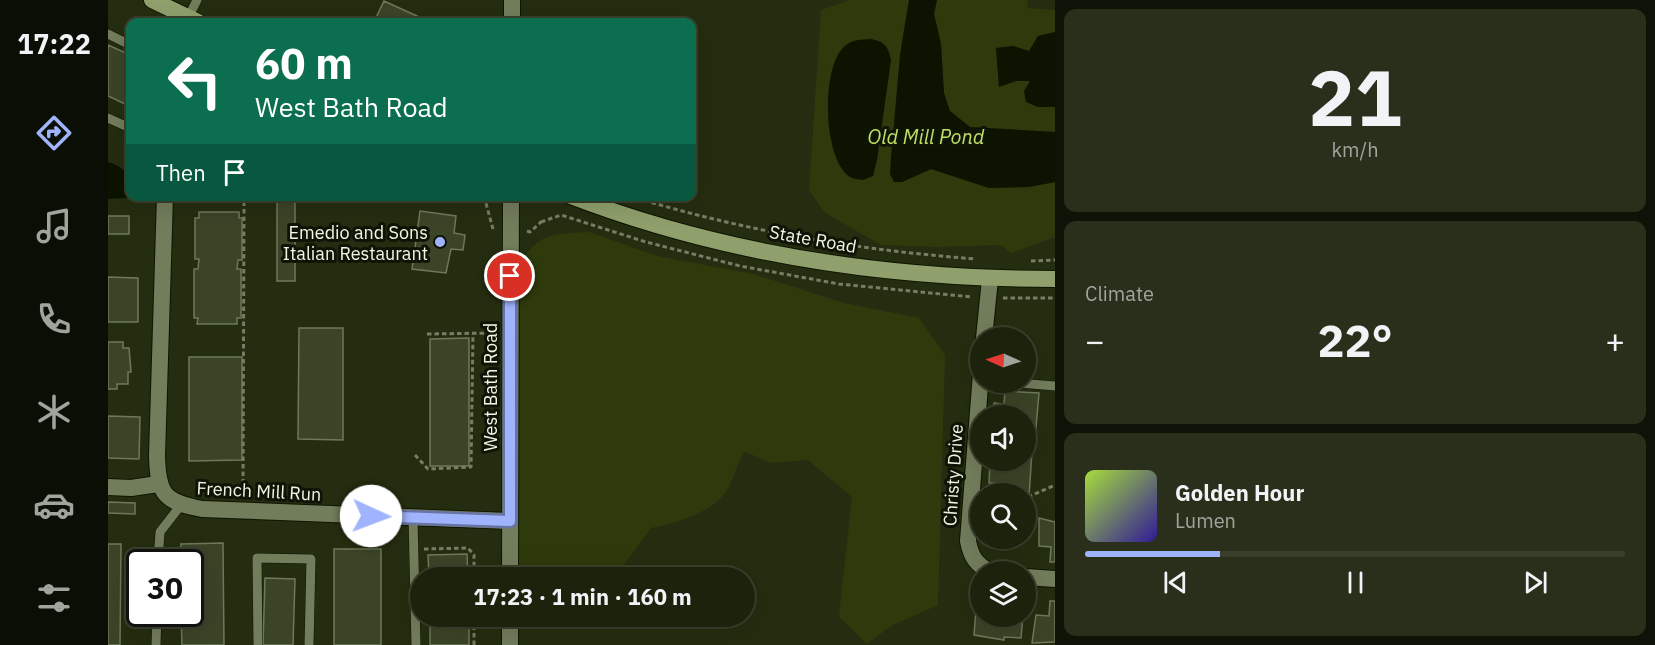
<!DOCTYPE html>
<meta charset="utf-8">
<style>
body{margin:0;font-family:"IBM Plex Sans",sans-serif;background:#292f1a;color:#f1f3f6;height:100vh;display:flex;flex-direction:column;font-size:22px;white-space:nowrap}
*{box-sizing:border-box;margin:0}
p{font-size:20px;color:#a0a49d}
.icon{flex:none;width:33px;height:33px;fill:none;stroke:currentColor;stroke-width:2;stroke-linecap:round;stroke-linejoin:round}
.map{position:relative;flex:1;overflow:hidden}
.drawer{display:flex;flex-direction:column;gap:9px;padding:9px;background:#0f1307;width:600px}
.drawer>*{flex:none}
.banner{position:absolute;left:18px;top:18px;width:570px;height:183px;border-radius:12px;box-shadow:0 6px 24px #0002,0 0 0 2px #3a3f2d;background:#0b6e4f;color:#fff;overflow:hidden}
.needle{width:39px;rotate:273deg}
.tools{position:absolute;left:862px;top:327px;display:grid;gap:12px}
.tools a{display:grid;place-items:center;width:66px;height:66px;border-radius:50%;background:#1c220c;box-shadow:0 6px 24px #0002,0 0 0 2px #3a3f2d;font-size:30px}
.speed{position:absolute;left:18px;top:549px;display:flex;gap:12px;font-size:30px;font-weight:700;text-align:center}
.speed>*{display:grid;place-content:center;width:78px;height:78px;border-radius:50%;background:#1c220c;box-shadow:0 6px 24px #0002,0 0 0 2px #3a3f2d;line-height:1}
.speed .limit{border:3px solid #111;border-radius:9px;background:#fff;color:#111}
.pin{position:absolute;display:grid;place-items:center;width:51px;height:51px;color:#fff;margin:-26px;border:3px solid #fff;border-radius:50%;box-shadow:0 2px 6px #0007}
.me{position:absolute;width:66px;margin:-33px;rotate:92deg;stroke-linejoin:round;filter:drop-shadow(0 0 4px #0008)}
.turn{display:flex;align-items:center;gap:21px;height:126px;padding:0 30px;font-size:27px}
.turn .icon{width:78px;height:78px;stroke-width:2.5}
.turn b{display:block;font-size:42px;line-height:51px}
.then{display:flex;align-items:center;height:57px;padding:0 30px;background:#0003;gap:12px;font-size:22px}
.big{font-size:45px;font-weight:700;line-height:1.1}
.drawer .tile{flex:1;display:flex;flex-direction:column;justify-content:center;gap:9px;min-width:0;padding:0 21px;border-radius:12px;background:#292f1a}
.drawer .dial{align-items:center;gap:0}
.dial b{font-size:78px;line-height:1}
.song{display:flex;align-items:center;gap:18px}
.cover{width:72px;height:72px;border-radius:9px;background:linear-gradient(135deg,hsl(80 70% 55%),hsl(250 70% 35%))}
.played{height:6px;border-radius:3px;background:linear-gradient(90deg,#a0b3fd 25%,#3a3f2d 25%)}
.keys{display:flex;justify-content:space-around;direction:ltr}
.heat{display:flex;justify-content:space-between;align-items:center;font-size:33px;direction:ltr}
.trip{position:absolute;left:302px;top:567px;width:345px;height:60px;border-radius:30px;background:#1c220c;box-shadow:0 6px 24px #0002,0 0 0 2px #3a3f2d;font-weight:700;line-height:60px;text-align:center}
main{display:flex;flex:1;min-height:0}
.tabs{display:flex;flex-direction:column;width:108px;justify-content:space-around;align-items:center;background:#0b0e05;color:#a0a49d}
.tabs .icon{width:42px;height:42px}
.tabs .active{color:#a0b3fd}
.tabs b{font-size:27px;color:#f1f3f6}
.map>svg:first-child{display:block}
</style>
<main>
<nav class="tabs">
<b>17:22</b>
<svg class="icon active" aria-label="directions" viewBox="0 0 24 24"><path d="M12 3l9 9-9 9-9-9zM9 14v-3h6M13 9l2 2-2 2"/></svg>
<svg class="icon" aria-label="music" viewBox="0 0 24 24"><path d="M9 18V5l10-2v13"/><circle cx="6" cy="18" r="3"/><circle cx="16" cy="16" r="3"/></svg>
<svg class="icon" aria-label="phone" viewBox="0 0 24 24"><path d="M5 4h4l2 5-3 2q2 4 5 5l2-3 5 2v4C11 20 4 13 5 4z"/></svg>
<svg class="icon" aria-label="climate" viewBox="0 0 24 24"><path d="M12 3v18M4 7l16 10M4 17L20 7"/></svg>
<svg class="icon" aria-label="car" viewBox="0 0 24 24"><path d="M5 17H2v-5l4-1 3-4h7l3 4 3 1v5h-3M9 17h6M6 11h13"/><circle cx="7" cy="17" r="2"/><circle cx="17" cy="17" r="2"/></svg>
<svg class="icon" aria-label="filters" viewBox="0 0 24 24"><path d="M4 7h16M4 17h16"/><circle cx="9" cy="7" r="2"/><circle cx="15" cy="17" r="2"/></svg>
</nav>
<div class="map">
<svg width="947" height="645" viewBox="0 0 947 645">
<rect width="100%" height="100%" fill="#252d10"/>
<!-- green -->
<path fill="#2e3a0b" d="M742,0H801L792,55L790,83L794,182L823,169L881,188L921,187L947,182V237L903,253L893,245L831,247L773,245L716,212L701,190L713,10Z
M829,0H920L919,8L947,10V32L930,36L921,51L905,46L888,48L891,87L908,81H923L930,107H947V132L862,127L842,111L836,93L833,44L826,14Z
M481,232L549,256L645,274L736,303L811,318L837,355L830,605L783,626L759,644L731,617L744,497L700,460L662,463L636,451C630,462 627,475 621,486C609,512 568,523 543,528L507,577H402V276C433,235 429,235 481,232Z"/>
<!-- water -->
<path fill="#0c1300" d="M801,0H829L826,14L833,44L836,93L842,111L862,127L947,132V182L921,187L881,188L823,169L794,182H786L782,174L783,157L792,55Z
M947,32V107H930L918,102L916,91L922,81H908L891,87L888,48L905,46L921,51L930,36Z
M763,39C777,42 780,46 783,60L769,160L765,176L755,180C751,179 745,179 742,177C714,159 713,65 737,46C745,39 753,40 763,39Z
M0,162C18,167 27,179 19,198L0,199Z"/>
<!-- building -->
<path fill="#3b4427" stroke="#6e7959" stroke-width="1.5" d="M276,1L322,22H266Z
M0,45L22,55V97L19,105L0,96Z
M169,196H187V281H169Z
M312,211L348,216L346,233L357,235L355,250L343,249L338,273L304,269Z
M91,212H131V218H134V260H130L129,269H133V318H129V324H89L90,318H86V269H90L91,259H87V218H91Z
M0,216H21V234H0Z
M0,277L30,278V322H0Z
M191,328H235V440L190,439Z
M361,338V466H322V339Z
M0,342H15V348H21L23,372H20V384H9V389H0Z
M81,357H134V460L81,461Z
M897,391L931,393L927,439H918V416H885L886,403L896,404Z
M0,416L32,417L31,459L0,458Z
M918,451H924L921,497H918V494H890V483H881L882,460H918Z
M0,502L27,503V514L0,513Z
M931,518L947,522V562H942L943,547L931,546Z
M115,543L116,645H74L73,614H82V562H73V544Z
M0,544H13L12,645H0Z
M226,549H273V645H226Z
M359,554L360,578H321L320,555Z
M157,578L187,579L185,645H155Z
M942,601H947V642L924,643L928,615L941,616Z
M868,609H873V616H915L913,638L896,637V640L866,635Z
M322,616H361V645H322Z"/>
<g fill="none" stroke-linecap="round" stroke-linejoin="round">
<defs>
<path id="service" d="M80,18L89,0
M0,34L22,45
M0,118L22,128
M898,382L947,386
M305,518L308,645
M50,562L52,532L73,505
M48,645L49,614
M150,645L149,558L203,559L201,645"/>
<path id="minor" d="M57,196L49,456C50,494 56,502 94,509L402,521
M876,338L882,279
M873,373L860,541C863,557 868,564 882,572
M0,487L23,488L50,484
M918,577L947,579"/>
<path id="tertiary" d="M404,22V0
M402,578L403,196
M402,645V616"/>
<path id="primary" d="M44,0L90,22
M463,196C617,255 783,279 947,279"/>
</defs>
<!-- service casing -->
<use href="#service" stroke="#0e1500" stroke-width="10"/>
<!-- minor casing -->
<use href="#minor" stroke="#0e1500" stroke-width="18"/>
<!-- tertiary casing -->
<use href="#tertiary" stroke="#0e1500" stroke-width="18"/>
<!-- primary casing -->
<use href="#primary" stroke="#0e1500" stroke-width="18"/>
<!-- path -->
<path stroke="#767d64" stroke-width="3" stroke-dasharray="4.5 3" stroke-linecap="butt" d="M376,196L385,229
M522,196C635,231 750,250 868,259
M433,222L453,215L538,242L632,266L731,284L864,297
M419,231L422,232L433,222L432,219
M923,261L947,260
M895,298H947
M319,334L385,333
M307,455L320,469L363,467L365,334
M135,491L136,201H150
M920,497L947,485
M316,549L360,548L366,555V578
M366,645V616"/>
<!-- service -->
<use href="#service" stroke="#727d5c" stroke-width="9"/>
<!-- minor -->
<use href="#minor" stroke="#727d5c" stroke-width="16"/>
<!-- tertiary -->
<use href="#tertiary" stroke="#727d5c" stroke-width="16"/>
<!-- primary -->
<use href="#primary" stroke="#8fa06c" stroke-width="16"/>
</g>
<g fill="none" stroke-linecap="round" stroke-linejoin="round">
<defs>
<path id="route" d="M263,516L402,521V276"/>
</defs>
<!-- route casing -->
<use href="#route" stroke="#6874a4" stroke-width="15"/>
<!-- route -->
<use href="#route" stroke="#a0b3fd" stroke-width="10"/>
</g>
<!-- markers -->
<circle fill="#a0b3fd" stroke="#101407" stroke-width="2" cx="332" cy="242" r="6"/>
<g text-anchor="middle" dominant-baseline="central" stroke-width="6" stroke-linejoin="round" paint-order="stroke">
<!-- poi labels -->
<g font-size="18" fill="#f1f7e5" stroke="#101407" text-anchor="end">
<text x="320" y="232">Emedio and Sons<tspan x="320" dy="21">Italian Restaurant</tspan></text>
</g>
<!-- street labels -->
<g font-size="18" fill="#f1f7e5" stroke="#101407">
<text transform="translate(705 239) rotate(10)">State Road</text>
<text transform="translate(382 387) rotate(-90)">West Bath Road</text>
<text transform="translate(845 475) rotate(-86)">Christy Drive</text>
<text transform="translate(151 491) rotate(3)">French Mill Run</text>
</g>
<!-- water labels -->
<g font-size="20" font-style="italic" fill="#bde064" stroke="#101407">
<text x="818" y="136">Old Mill Pond</text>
</g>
</g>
</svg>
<div class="tools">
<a><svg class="needle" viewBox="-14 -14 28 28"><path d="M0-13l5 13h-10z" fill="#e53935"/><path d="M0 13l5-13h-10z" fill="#a0a49d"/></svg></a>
<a><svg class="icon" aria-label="sound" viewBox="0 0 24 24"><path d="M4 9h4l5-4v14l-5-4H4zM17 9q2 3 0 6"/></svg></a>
<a><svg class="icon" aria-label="search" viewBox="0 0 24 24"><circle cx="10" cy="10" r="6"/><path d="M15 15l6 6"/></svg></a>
<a><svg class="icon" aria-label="layers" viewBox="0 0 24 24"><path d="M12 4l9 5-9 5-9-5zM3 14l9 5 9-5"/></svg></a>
</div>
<div class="speed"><div class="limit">30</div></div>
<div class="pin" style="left:402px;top:276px;background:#d93025"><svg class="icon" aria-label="arrive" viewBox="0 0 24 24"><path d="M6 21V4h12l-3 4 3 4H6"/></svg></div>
<svg class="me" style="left:263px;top:516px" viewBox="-20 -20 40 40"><circle r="19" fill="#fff"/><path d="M0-13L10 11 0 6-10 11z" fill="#a0b3fd"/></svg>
<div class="trip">17:23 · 1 min · 160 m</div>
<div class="banner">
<div class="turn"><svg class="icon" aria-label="left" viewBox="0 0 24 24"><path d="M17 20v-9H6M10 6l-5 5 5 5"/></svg><div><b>60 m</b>West Bath Road</div></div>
<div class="then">Then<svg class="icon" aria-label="arrive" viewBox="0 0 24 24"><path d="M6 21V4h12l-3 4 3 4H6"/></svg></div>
</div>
</div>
<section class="drawer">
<div class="tile dial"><b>21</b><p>km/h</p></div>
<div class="tile"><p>Climate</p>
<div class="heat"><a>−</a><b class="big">22°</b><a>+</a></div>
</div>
<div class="tile">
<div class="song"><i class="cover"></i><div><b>Golden Hour</b><p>Lumen</p></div></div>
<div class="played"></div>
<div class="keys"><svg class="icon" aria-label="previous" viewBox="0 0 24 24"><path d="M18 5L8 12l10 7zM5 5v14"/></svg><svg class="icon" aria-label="pause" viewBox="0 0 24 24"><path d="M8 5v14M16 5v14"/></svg><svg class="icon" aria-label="next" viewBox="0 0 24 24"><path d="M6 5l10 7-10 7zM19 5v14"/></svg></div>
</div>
</section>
</main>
